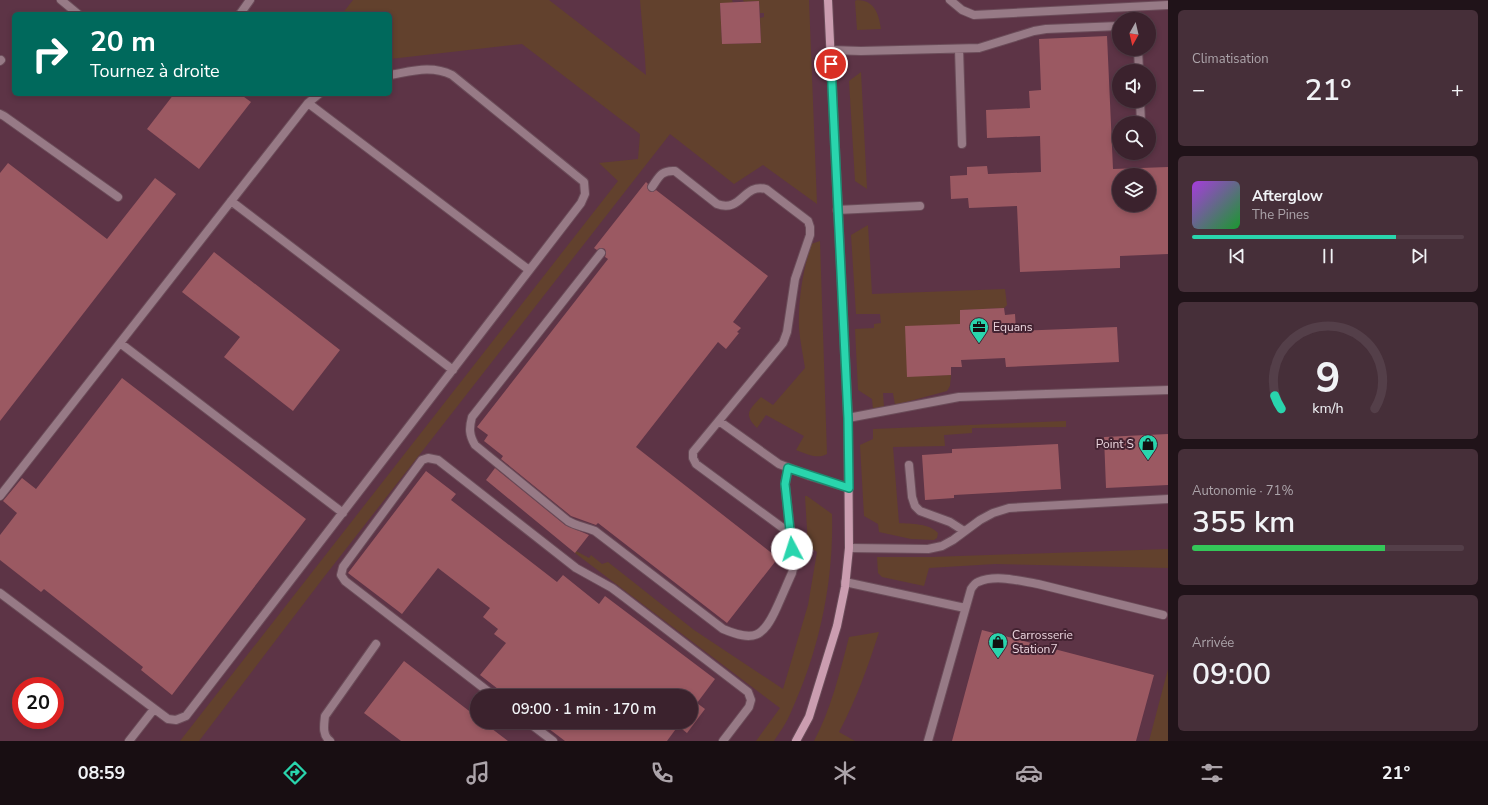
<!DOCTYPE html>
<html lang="fr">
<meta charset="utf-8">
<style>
body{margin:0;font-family:"Nunito Sans",sans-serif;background:#462f39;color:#f1f3f6;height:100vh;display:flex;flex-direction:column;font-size:15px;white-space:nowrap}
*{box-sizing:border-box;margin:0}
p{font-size:13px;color:#aca4aa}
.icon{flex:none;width:22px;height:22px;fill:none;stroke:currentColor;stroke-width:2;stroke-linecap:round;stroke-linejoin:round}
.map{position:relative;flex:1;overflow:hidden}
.sheet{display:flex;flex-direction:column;gap:10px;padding:10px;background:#201319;width:320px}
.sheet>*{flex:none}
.guide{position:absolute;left:12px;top:12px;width:380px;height:84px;border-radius:6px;box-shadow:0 2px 6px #0003,0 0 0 1px #543f49;background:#00695c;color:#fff;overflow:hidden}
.needle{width:26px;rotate:188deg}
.fabs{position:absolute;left:1112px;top:12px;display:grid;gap:8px}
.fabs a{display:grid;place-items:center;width:44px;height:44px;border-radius:50%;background:#3b222d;box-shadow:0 2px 6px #0003,0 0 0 1px #543f49;font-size:20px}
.speed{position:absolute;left:12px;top:677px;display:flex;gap:8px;font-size:20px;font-weight:700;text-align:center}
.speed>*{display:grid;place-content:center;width:52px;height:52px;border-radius:50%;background:#3b222d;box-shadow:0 2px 6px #0003,0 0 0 1px #543f49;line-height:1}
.speed .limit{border:6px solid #d22;background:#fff;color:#111}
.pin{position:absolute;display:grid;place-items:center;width:34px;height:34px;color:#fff;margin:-17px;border:2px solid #fff;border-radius:50%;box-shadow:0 1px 4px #0007}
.me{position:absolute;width:44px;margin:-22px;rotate:355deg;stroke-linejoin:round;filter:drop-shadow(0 0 3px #0008)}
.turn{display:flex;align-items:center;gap:14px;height:84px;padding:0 12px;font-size:18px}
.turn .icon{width:52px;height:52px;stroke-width:2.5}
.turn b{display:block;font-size:28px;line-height:34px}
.big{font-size:30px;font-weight:600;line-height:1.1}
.sheet .tile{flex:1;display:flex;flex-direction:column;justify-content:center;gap:6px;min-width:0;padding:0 14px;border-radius:6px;background:#462f39}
.sheet .dial{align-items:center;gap:0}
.dial svg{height:104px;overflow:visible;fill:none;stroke:#543f49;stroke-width:7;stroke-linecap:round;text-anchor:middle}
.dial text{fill:#f1f3f6;stroke:none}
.song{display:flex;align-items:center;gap:12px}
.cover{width:48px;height:48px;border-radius:6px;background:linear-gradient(135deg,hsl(280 70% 55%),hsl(130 70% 35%))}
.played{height:4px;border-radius:2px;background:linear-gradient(90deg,#29d5ad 75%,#543f49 75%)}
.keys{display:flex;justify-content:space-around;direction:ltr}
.heat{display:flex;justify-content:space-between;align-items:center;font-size:22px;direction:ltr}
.charge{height:6px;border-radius:3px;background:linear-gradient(90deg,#34c759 71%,#543f49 0)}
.trip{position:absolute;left:470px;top:689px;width:228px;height:40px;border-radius:20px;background:#3b222d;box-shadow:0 2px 6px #0003,0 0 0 1px #543f49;font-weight:600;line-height:40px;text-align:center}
.dock{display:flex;height:64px;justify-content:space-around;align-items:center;background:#180e12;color:#aca4aa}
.dock .icon{width:28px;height:28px}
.dock .on{color:#29d5ad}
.dock b{font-size:18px;color:#f1f3f6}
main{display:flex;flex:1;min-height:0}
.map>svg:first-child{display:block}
</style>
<main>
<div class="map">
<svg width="1168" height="741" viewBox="0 0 1168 741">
<rect width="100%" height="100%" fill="#4f2e3c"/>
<!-- built -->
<path fill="#5d3446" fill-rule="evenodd" d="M0,0H1168V741H0ZM14,14H390V94H14ZM1119,19H1149V49H1119ZM1119,71H1149V101H1119ZM1119,123H1149V153H1119ZM1119,175H1149V205H1119ZM21,686H55V720H21ZM477,696H691V722H477Z"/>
<!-- green -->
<path fill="#62412d" d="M353,0H549L646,75L645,58L640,0H732L733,3H720L722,44L761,43L760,18L764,17V13H760L759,1L744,2L743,0H809L817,204L763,165L734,184L670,134L324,577L199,741H180L618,181L599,163L638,159L640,134L522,44L390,59V14H342Z
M857,0C875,0 879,15 881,29L857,30L855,1Z
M861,72L867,189L855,181L849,81Z
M868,225L872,294L1005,289L1007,305L1004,308L960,310V324L907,376L951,375L950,386L947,391L895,405L893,393H883L884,407L873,409L872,399L858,390L855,329L874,328V324L881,323L880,314H856L851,235Z
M820,241L827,454C817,460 805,453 796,450L804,436L766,415L757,428C743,414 749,410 761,397L773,405L805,368C803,355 800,341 799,328C798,299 803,271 811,244Z
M1066,421V427L972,428V433L944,435L945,446L893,447L899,523C911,524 929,523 938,533L937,538L934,540L911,539L879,532L878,524L864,516L860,445L873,439V429Z
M805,496H807L832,514C834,582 819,651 791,712C787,722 780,732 774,741H756L780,708L575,553L576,551L589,558L591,555L602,564L608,562L694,630L783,689L808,605L817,552L808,546Z
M1168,549V568L995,564L929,568L924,586L882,577L878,573L877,557H931Z
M879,632C868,667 856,700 839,732L855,741H814C831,709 840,672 849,637Z
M1168,669V741H1149Z"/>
<!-- building -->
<path fill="#9b5962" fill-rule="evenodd" d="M759,1L761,43L722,44L720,3Z
M1107,36L1113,169L1168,167V254L1120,256V268L1020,272L1017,206L969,208L968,198L951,199L950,176L967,175V167L987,166L988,174L1041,172L1040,136L987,138L986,110L1030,108L1029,91L1041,90L1039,39ZM1119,175H1149V205H1119Z
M174,94H240L251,102L199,169L147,129Z
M8,163L107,239L155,178L176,194L0,421V173Z
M646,182L648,184L647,187L649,191L652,192L656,190L768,276L733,322L741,328L737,332L739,333L726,349L718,342L636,447L778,558L727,623L598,523L596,525L571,516L501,459L503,456L484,441L488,435L477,427L608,259L605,257L606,253L605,249L601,248L597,250L594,248Z
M214,252L340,350L293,411L224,357L240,337L182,292Z
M1004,308L1005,315L1015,314L1016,331L1117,327L1119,362L1006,367L1005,358L961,360L962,367H951V375L907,377L905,326L960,324V310Z
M122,378L306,519L172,695L141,670L143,667L44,589L41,592L0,560V535L17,513L3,501L22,478L36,489Z
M1168,434V485L1106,488L1104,437Z
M1058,444L1061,489L954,495V498L925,500L922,455L952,453V449Z
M495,468L565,525L589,535L575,553L486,480Z
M426,471L456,494L451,500L557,582L563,575L599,604L605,596L715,679L697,703L705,709L687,733L678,726L667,741H565L540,722H691V696H507L480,675L506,643L494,634L498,629L483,617L490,608L438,568L402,614L348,573Z
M982,630L1154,675L1136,741H952Z
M404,661L477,717V722H483L508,741H401L364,713Z"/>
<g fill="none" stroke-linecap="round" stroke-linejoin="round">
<defs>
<path id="lane" d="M61,0L78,14
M950,0L962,10L974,15L1168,5
M240,14L250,0
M959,49L962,144
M1138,49L1139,71
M830,50L861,51L979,48L1034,31L1046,29L1119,26
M0,61L1,60
M1140,101L1141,123
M308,103L529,270
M0,114L4,116L118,197
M652,187C659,177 661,170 675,171L717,204C742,213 743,183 766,189L808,221L810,227V235L795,279L787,332L783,343L693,452V458L696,464L791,534
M231,201L453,370
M837,210L920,206
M601,253L472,417C469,428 469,435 475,445L568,521C576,526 586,527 595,531L723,629C754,642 763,638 777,607C782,596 787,584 792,573L794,564L785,484L788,468
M120,343L343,513
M848,418L959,397L1168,390
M719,421L779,464L810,476L849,488
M909,465L912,497L915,506L920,511L950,522L964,531
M0,496L308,103L319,94
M849,548L928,549L942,546L953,540L980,520L993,513L1009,508L1168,499
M845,582L965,608
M0,593L168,719L176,720L186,716L581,203L585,194L584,182L452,75C431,65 413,71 390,75
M494,696L345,581L341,575L343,567L422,460L428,458L438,460L576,568L612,588L624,597L748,692L751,700L749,707L723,741
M528,722L553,741
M129,741L154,709
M330,741C322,735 324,725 325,716L376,644
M928,741L971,589C973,586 975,583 978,582C996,574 1020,581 1038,584L1163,615"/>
<path id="secondary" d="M796,741L809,717L837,626L845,587L849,548L848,418L828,0"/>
</defs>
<!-- lane casing -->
<use href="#lane" stroke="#6b4c59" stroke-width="10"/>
<!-- secondary casing -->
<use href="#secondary" stroke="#6b4c59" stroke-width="10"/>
<!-- lane -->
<use href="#lane" stroke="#977a86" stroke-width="8"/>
<!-- secondary -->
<use href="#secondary" stroke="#cb9db0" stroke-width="8"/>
</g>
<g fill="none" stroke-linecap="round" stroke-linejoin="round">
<defs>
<path id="route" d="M792,549L785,484L788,468L849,488L848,418L831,64"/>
</defs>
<!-- route casing -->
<use href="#route" stroke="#1b8a70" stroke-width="10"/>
<!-- route -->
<use href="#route" stroke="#29d5ad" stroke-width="7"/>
</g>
<!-- icons -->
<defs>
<symbol id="office-pin" viewBox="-11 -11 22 30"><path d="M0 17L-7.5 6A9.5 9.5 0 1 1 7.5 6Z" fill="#29d5ad" stroke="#442332"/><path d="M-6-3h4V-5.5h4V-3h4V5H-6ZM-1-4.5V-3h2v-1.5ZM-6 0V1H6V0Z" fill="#111"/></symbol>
<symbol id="shop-pin" viewBox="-11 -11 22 30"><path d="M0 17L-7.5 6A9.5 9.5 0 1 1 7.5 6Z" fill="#29d5ad" stroke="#442332"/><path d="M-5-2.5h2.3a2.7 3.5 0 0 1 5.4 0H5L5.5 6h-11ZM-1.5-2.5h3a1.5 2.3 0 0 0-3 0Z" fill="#111"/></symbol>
</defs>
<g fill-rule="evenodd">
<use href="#office-pin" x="968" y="316" width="22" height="30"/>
<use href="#shop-pin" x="1137" y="433" width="22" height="30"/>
<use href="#shop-pin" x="987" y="631" width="22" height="30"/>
</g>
<g text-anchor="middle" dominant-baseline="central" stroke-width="4" stroke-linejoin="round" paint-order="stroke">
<!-- poi labels -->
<g font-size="12" fill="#ead4dd" stroke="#442332" text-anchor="start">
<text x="993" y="327">Equans</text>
<text x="1134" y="444" text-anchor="end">Point S</text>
<text x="1012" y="635">Carrosserie<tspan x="1012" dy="14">Station7</tspan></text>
</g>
</g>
</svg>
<div class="fabs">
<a><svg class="needle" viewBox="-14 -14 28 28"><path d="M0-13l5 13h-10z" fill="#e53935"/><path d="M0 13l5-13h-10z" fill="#aca4aa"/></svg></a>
<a><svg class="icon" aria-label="sound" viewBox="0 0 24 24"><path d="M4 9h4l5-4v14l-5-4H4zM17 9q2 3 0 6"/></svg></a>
<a><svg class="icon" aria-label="search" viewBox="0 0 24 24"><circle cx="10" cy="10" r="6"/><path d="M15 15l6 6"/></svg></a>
<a><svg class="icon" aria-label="layers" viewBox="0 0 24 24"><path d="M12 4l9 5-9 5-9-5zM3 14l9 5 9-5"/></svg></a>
</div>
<div class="speed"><div class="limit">20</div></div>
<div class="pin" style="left:831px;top:64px;background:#d93025"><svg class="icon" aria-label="arrive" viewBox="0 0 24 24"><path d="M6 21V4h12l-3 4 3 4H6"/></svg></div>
<svg class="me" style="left:792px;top:549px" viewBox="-20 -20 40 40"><circle r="19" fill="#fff"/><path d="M0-13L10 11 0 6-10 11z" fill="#29d5ad"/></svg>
<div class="trip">09:00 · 1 min · 170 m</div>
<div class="guide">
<div class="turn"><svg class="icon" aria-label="right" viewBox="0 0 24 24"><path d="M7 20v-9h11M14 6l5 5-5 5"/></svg><div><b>20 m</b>Tournez à droite</div></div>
</div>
</div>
<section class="sheet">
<div class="tile"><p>Climatisation</p>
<div class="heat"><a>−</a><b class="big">21°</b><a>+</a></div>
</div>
<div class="tile">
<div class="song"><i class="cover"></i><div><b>Afterglow</b><p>The Pines</p></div></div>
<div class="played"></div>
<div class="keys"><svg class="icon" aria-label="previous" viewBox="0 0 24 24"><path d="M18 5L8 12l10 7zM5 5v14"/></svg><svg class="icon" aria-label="pause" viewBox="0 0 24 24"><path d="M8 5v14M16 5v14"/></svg><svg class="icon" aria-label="next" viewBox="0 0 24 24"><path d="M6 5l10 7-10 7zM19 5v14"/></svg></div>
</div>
<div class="tile dial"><svg viewBox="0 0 100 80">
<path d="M14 69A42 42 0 1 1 86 69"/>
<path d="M14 69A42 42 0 0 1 9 59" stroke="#29d5ad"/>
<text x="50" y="56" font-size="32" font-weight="700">9</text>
<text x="50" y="72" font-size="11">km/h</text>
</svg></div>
<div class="tile"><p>Autonomie · 71%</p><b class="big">355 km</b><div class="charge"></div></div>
<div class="tile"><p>Arrivée</p><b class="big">09:00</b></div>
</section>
</main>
<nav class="dock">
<b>08:59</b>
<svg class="icon on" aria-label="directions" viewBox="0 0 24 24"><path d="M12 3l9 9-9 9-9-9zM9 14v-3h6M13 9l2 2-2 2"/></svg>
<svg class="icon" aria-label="music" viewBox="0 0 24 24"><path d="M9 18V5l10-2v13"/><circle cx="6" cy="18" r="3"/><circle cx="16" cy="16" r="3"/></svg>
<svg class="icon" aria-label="phone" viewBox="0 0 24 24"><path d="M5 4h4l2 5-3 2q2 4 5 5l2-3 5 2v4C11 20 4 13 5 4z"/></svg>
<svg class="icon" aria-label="climate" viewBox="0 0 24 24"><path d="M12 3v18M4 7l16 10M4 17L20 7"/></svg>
<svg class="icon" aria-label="car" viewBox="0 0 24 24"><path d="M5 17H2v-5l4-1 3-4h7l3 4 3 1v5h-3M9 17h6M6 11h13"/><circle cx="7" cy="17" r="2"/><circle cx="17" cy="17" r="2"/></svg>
<svg class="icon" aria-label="filters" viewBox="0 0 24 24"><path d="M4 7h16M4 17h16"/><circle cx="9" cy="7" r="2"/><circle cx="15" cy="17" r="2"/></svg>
<b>21°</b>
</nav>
